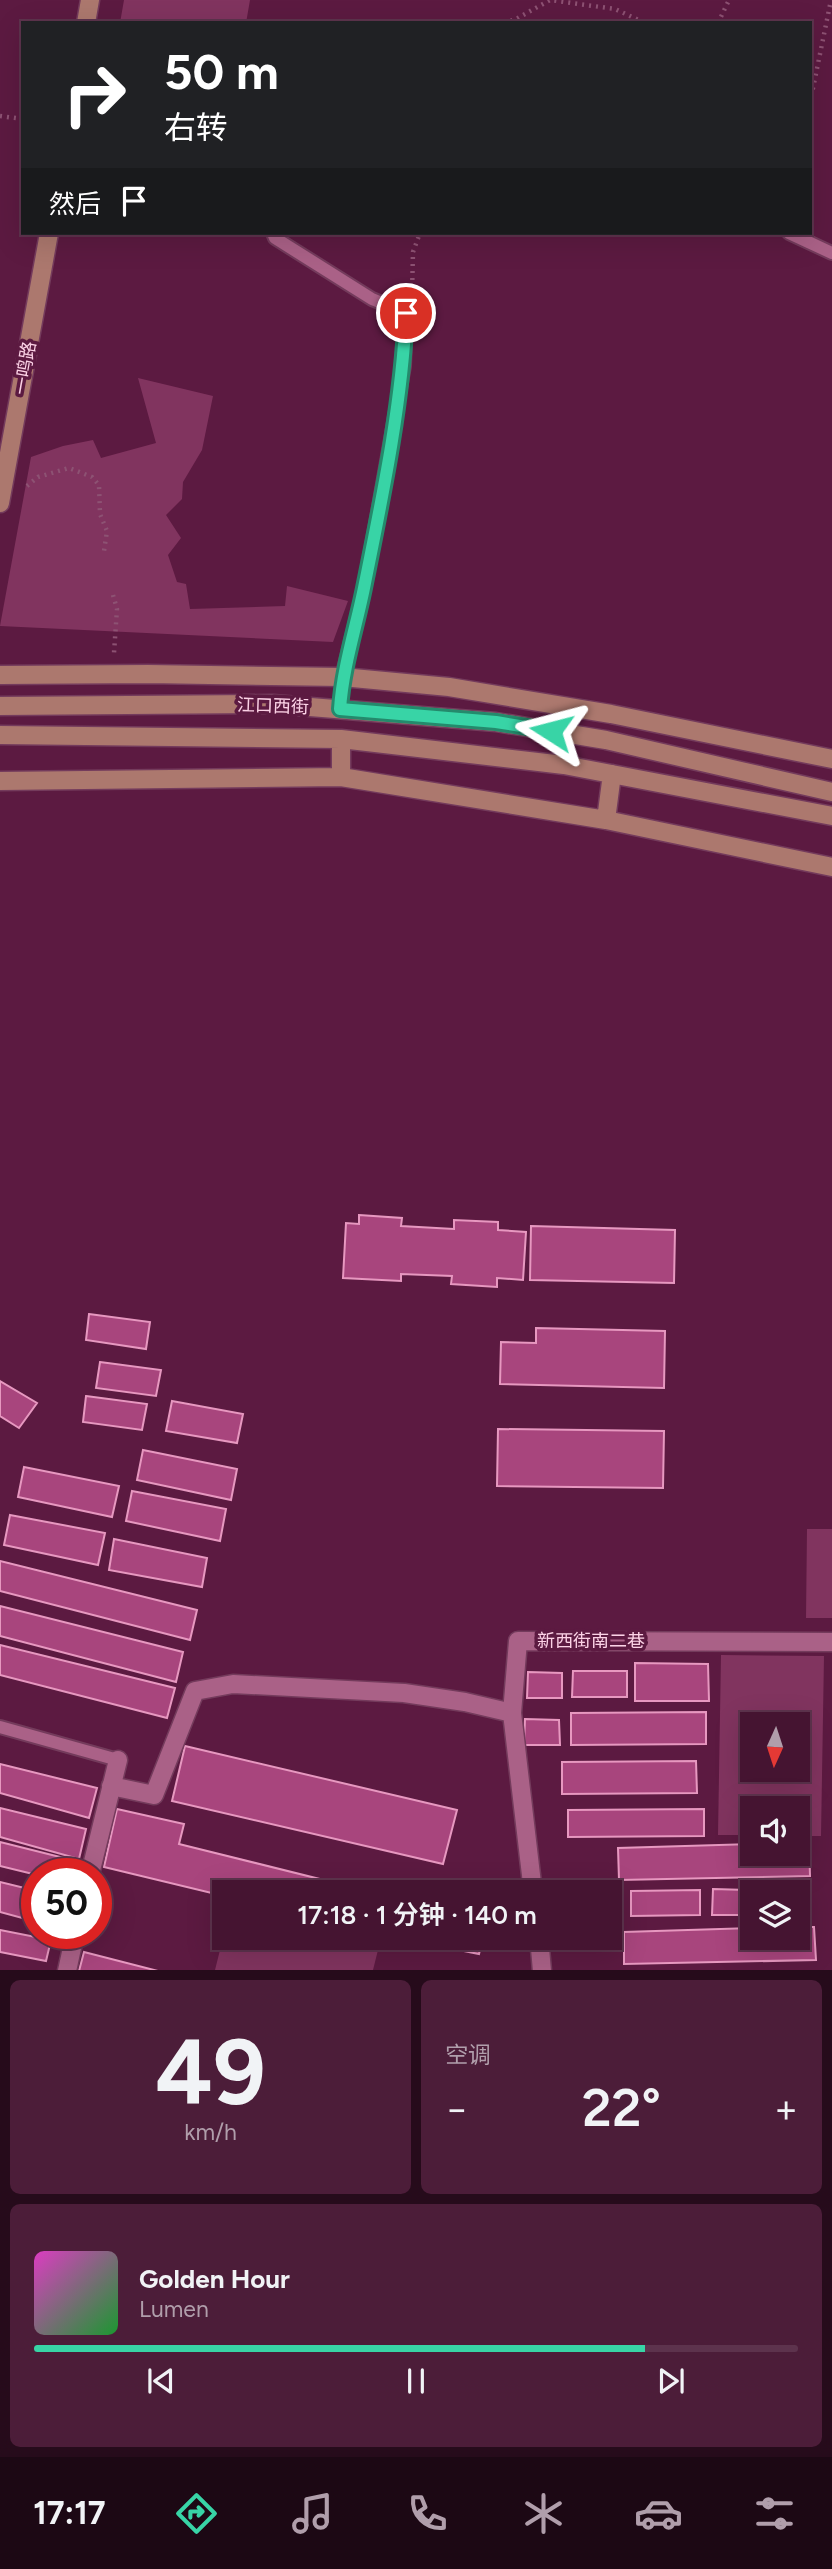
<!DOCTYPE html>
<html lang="zh">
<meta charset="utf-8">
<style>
body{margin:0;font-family:Figtree,"Noto Sans SC",sans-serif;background:#4c1d39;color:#f1f3f6;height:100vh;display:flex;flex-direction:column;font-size:26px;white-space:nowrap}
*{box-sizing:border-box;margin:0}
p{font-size:23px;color:#b09eab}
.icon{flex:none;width:38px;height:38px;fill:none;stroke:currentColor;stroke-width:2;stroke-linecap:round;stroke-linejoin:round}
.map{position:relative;height:1970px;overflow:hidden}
.drawer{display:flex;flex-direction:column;gap:10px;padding:10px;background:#260b1b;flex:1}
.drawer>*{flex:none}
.guide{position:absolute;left:21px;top:21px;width:791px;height:214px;border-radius:0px;box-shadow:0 7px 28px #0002,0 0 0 2px #5d334d;background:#202124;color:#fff;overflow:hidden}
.needle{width:46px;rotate:183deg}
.controls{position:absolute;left:740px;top:1712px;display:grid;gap:14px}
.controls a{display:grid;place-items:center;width:70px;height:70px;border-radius:0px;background:#451431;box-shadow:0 7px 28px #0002,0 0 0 2px #5d334d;font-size:35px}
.speed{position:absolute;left:21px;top:1858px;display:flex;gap:14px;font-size:35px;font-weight:700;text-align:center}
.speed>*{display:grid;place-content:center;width:91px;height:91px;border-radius:50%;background:#451431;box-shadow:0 7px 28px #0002,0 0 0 2px #5d334d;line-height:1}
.speed .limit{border:10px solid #d22;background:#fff;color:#111}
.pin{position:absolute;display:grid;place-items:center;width:60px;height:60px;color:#fff;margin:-30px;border:4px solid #fff;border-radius:50%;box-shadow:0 2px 7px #0007}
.me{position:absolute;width:77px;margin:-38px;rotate:279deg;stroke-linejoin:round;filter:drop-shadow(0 0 5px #0008)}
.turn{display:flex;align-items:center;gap:24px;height:147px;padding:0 28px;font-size:32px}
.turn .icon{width:91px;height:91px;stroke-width:2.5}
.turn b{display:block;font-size:49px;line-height:60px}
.then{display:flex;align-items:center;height:66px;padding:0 28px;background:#0003;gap:14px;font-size:26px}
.big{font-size:52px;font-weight:600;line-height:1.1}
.drawer .tile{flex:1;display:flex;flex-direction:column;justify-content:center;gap:10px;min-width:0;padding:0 24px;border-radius:10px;background:#4c1d39}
.drawer .dial{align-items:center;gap:0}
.dial b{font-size:91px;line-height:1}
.song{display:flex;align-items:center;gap:21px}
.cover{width:84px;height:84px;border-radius:10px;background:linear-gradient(135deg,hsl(310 70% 55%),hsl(130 70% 35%))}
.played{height:7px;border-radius:4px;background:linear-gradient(90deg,#38d4a6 80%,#5d334d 80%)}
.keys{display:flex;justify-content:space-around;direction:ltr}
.heat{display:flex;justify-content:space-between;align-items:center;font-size:38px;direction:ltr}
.drawer .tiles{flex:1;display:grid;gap:10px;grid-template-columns:1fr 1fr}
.tile:last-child{grid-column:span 2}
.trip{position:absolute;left:212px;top:1880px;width:410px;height:70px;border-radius:0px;background:#451431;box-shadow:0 7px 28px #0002,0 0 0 2px #5d334d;font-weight:600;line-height:70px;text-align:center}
.dock{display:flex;height:112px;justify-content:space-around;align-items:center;background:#1c0814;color:#b09eab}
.dock .icon{width:49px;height:49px}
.dock .on{color:#38d4a6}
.dock b{font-size:32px;color:#f1f3f6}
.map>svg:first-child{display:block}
</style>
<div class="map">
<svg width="832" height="1971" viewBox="0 0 832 1971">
<rect width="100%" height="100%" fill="#5c1a41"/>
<!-- green -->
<path fill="#81345f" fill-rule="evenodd" d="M124,0H250L246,23H120Z
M138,378L213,396L202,450L183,482L182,499L166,515L181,538L168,555L177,582L186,584L190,609L285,606L287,586L348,601L333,642L0,626L31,457L63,446L93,440L101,458L156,443Z
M807,1529H832V1618H806Z
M721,1655L824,1656L821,1836H798V1808H752V1835H718ZM752,1724H798V1769H752Z
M224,1934V1937H342L379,1946L373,1970H215Z"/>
<!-- building -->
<path fill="#a8457d" stroke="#e798c0" stroke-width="2" d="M359,1215L402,1218L401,1226L454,1229V1220L498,1222V1230L526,1232L523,1280L497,1278V1287L451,1284L452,1276L401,1274V1281L343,1278L346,1223L359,1224Z
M531,1226L675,1230L674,1283L530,1280Z
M89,1314L150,1322L146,1349L86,1340Z
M536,1328L665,1331L664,1388L500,1384L501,1342L536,1343Z
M100,1362L161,1370L156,1396L96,1388Z
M0,1381L37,1403L19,1428L0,1416Z
M86,1396L147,1404L142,1430L83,1422Z
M172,1401L243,1414L237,1443L166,1431Z
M498,1429L664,1431L663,1488L497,1486Z
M143,1450L237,1469L231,1500L137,1480Z
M24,1467L119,1486L112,1517L18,1497Z
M132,1491L226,1509L220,1541L126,1521Z
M10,1515L105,1533L98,1565L4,1545Z
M114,1539L207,1558L202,1587L109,1570Z
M0,1561L197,1610L190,1640L0,1591Z
M0,1606L183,1652L176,1682L0,1636Z
M0,1645L175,1688L167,1718L0,1675Z
M635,1663L708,1664L709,1701H635Z
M573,1671H627V1697H572Z
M528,1672L562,1673V1698H527Z
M706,1712V1744L571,1745V1713Z
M525,1719L559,1720L560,1745H524Z
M185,1746L457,1810L443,1864L172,1801Z
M696,1761L697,1793L562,1794V1762Z
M0,1764L97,1788L89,1818L0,1793Z
M0,1808L86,1829L79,1859L0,1837Z
M117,1809L184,1824L179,1844L372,1892H224V1896L104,1867Z
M704,1809V1836L568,1837V1810Z
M0,1842L80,1862L76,1874L37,1875L0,1866Z
M809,1842L810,1876L619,1880L618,1848L752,1844V1853H798V1843Z
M0,1882L37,1891V1922L0,1912Z
M809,1886L810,1911H798V1892H762V1887Z
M713,1889L747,1890L748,1915H712Z
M700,1890V1915L631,1916V1891Z
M798,1927H814L816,1960L624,1964V1932L752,1928V1937H798Z
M0,1930L51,1940L46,1961L0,1952Z
M415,1937H483L479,1954L414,1941Z
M84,1952L158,1971H79Z"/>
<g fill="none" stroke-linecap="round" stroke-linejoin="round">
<defs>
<path id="lane" d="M273,233L275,238L372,299L406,313L404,366L365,585L342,677
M789,233L832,253
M0,1727L118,1760"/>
<path id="street" d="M111,1786L154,1795L195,1691L233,1684L404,1693L465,1702L512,1713
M90,1874L118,1760
M533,1892L512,1713L518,1641L832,1642
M539,1937L542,1971
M67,1971L75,1934"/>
<path id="secondary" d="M86,23L90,0
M0,503L49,233
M0,675L148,674L342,677L449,687L611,714L832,759
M0,706L273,704L496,722L606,740L832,792
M0,735L341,739L564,765L832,816
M341,739V777
M0,781L341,777L606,820L832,867
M606,820L612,774"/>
</defs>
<!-- lane casing -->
<use href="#lane" stroke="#743b5c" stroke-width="16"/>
<!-- street casing -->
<use href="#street" stroke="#743b5c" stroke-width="21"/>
<!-- secondary casing -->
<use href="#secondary" stroke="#743b5c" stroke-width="21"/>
<!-- path -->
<path stroke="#8d5273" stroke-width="4.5" stroke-dasharray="2 5" stroke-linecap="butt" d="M504,23L516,19L550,0L615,9L645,23
M718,23L729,0
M810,103L831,0
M0,116L23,119
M412,294L413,252L420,233
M27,486L38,477L69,468L92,477L99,485L100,514L107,531L104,551
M113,595L117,609L114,653"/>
<!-- lane -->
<use href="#lane" stroke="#aa6187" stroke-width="12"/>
<!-- street -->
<use href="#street" stroke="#aa6187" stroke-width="18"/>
<!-- secondary -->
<use href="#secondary" stroke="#ac786e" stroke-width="18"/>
</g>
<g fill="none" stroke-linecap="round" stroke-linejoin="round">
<defs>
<path id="route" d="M406,313C402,403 383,494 365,583C357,625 343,665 340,709L496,722L551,731"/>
</defs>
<!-- route casing -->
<use href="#route" stroke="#248a6c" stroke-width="18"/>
<!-- route -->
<use href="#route" stroke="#38d4a6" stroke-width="12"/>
</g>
<g text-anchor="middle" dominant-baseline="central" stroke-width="7" stroke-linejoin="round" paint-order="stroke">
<!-- street labels -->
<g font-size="18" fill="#fcd2e6" stroke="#5c1a41">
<text transform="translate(25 368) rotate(-80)">一鸣路</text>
<text transform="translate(273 706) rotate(2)">江口西街</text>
<text x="591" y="1641">新西街南二巷</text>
</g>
</g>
</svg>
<div class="controls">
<a><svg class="needle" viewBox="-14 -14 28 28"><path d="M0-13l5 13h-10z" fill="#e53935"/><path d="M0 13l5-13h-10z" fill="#b09eab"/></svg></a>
<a><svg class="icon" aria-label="sound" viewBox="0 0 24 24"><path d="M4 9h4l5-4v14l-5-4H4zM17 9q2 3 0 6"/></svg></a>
<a><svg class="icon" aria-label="layers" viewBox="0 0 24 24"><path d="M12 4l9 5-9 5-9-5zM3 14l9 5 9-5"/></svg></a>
</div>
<div class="speed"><div class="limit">50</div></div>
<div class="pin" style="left:406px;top:313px;background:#d93025"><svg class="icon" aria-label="arrive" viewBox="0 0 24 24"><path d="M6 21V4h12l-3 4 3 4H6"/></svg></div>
<svg class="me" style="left:551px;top:731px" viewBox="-20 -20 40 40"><path d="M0-17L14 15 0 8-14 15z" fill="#38d4a6" stroke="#fff" stroke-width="4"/></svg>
<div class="trip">17:18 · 1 分钟 · 140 m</div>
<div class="guide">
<div class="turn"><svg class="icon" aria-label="right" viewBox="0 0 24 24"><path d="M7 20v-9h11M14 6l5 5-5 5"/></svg><div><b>50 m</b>右转</div></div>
<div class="then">然后<svg class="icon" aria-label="arrive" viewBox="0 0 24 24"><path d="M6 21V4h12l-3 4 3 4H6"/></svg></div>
</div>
</div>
<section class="drawer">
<div class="tiles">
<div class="tile dial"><b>49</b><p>km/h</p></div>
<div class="tile"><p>空调</p>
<div class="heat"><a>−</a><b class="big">22°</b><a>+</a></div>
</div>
<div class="tile">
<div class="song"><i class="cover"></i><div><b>Golden Hour</b><p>Lumen</p></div></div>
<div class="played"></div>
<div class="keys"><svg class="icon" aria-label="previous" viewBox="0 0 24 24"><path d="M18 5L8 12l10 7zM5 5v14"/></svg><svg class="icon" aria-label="pause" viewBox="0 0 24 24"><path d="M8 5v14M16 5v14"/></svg><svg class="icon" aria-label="next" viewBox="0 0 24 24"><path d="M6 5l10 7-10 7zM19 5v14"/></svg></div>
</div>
</div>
</section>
<nav class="dock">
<b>17:17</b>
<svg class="icon on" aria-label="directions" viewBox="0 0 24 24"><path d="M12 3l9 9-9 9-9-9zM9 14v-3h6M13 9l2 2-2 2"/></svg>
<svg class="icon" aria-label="music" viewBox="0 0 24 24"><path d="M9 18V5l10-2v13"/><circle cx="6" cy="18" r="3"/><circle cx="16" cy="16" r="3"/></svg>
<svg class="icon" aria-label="phone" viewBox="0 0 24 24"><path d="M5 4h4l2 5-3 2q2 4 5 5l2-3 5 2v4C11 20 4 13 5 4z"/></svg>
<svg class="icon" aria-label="climate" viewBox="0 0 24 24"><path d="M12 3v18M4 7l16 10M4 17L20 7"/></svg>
<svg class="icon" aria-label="car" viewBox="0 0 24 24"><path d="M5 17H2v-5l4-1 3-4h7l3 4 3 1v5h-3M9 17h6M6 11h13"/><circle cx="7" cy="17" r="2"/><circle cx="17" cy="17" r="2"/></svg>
<svg class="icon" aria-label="filters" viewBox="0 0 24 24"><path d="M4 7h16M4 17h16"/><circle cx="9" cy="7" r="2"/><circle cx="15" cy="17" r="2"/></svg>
</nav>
